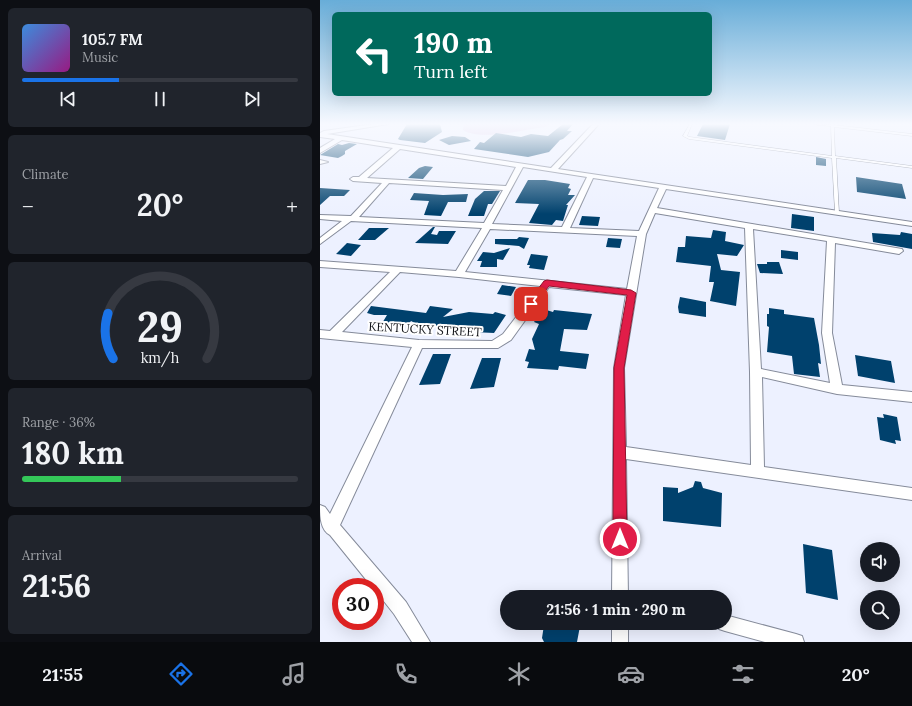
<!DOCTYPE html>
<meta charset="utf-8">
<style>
body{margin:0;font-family:Lora,serif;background:#20242c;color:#f1f3f6;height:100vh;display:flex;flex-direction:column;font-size:15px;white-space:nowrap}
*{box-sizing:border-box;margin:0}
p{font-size:13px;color:#9ea1a6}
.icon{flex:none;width:22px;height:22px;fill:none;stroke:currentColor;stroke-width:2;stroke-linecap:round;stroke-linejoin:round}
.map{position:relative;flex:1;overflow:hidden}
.side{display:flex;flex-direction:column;gap:8px;padding:8px;background:#0d0f14;width:320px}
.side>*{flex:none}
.banner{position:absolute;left:12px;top:12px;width:380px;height:84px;border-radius:6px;box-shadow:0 4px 16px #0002;background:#00695c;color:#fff;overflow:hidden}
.buttons{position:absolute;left:540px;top:542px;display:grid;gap:8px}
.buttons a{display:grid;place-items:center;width:40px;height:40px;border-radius:50%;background:#171b24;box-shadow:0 4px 16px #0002;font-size:20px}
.speed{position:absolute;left:12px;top:578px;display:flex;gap:8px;font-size:20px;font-weight:700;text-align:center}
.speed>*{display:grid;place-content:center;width:52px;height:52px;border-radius:50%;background:#171b24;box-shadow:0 4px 16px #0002;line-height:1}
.speed .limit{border:6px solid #d22;background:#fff;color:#111}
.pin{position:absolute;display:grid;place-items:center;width:34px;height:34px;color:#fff;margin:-17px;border-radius:8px;box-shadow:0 2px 6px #0006}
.me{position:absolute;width:44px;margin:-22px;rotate:0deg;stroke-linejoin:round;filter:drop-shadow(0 0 3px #0008)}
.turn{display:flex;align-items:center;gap:14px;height:84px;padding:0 16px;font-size:18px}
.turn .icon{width:52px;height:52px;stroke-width:2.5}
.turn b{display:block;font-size:28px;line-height:34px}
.big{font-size:30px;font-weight:700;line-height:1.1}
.side .card{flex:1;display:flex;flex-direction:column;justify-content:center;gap:6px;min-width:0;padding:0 14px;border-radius:6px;background:#20242c}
.side .dial{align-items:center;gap:0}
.dial svg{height:104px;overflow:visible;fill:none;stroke:#363941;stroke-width:7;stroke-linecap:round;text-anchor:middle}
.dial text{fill:#f1f3f6;stroke:none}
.song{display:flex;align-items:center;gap:12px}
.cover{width:48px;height:48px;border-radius:6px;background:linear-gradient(135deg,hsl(210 70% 55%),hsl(310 70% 35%))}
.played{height:4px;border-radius:2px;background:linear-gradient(90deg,#1a73e8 35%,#363941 35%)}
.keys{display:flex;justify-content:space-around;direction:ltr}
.heat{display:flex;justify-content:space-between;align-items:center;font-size:22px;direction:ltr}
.charge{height:6px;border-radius:3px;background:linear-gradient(90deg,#34c759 36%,#363941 0)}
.trip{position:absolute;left:180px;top:590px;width:232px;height:40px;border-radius:20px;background:#171b24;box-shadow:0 4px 16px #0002;font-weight:700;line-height:40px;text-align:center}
.tabs{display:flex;height:64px;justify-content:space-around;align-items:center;background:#090b0e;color:#9ea1a6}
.tabs .icon{width:28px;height:28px}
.tabs .active{color:#1a73e8}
.tabs b{font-size:18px;color:#f1f3f6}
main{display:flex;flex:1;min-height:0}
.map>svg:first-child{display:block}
</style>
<main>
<section class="side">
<div class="card">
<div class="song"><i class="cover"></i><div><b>105.7 FM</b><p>Music</p></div></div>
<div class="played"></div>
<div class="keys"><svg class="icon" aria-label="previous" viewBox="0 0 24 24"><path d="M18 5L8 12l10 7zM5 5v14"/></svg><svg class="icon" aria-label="pause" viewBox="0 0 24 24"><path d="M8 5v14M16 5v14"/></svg><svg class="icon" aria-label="next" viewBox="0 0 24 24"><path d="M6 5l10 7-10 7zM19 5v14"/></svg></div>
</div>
<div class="card"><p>Climate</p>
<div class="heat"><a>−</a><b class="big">20°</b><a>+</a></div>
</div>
<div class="card dial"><svg viewBox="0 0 100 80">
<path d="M14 69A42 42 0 1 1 86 69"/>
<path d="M14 69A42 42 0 0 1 10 34" stroke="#1a73e8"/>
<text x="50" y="56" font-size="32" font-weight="700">29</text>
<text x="50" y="72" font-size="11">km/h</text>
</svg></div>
<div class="card"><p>Range · 36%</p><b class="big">180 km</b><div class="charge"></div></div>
<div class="card"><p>Arrival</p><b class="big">21:56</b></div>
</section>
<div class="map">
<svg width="592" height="642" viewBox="0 0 592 642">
<rect width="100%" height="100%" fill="#edf1ff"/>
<!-- green -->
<path fill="#dcbee4" d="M144,124H233L224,127C203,130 160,141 143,130Z"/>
<!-- building -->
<path fill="#00416d" d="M87,124H120L122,132L105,143L80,140L78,139Z
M243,124H253L247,131H252L243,139L240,140L229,152L208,157L154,149L160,142L164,143L176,133L201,137L211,134L228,136Z
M383,124H410L405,140L377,136Z
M132,136L145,137L151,141L129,145L119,140Z
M29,143L37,144L25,151V154L22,156L18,158L0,155L18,144L22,145Z
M496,157L506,159V166L496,165Z
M105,166L113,167L103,179L88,178L99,168Z
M536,177L582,184L586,199L537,192Z
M208,180H225L250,184L248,188L251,189L248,195H255L246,205H248L243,221L236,220L232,225L209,223L219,204L195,203Z
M0,188L30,190L24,196H10L0,205Z
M164,191H180L172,204H168L164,216H148L155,199Z
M94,193L123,195L148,194L146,202H128L121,216L104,215L109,201L90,200Z
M472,214L494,217V231L471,228Z
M262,216L280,217L278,226L259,225Z
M113,227H115L111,234L117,235L119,231H136L128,244L95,243Z
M49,228H69L55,240H38Z
M393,230L406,232L405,241L424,245L417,256L397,254L401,270L420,272L416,306L390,301L394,282H389L391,266L356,262L358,247H365L366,236L391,238Z
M581,232L592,234V249L553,242L552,233L580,235Z
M199,237L209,238L204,249L199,246L175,244V239H197Z
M288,238L302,239L300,248L286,247Z
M27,243L41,245L31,256L16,254Z
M190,248L183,260L177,259V267H160L162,261H157L163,252L174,253Z
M461,250L478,252V260L461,258Z
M211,254L228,256L224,270L209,268L210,265H207Z
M447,262H459L463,274L440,273L437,264H447Z
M182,285L196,287L191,296L177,294Z
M360,297L386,302V317L359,313L358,307Z
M51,306L106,313L110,306L133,309L123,317L149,312L173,314L175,312L186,315L174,333L132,331L126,328L127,324L105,328L91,321L87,326H84L83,328L61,325L67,315H54L47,313Z
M449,308L464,310V314L494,318L499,345L501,364L498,363L500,377L474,374L472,356L447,352L449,327L447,326V314H449Z
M223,309L233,312L234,310L272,314L267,330L244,329L240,351L269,354L266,369L239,366L238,370L207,368L209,362L205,361L209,349L215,350L212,339L219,324L214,322Z
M113,354H131L120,384L99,385Z
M535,355L571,361L575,383L538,376Z
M162,358H181L174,387L150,389Z
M563,414L577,417L581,441L575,440L576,444L560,440L557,417L564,418Z
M375,481L381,482L383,488L402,493L401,527L343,521V487L358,488V493L373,487Z
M483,544L512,550L518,600L486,593Z
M224,625L260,626L257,642H224L222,638Z"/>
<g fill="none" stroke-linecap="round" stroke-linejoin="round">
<defs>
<path id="service" d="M370,124H372L367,136L370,137L512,156L511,126L497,125L496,124L511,125V124H513L514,125L592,134V136L514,127L515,156L592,166V168L516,158L519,213L517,214L515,213L512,158L369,139L363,136Z"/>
<path id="minor" d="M54,124H68L7,134L231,168L273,124H279L238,169L592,222V226L346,189L337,208L582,249L583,251L579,254L515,243L512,333L522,385L592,392V402L517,394L442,377L444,467L592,488V500L306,459L308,597H292L294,368L306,295L229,287L191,340L178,348H102L20,525L86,602L110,642H92L74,614L55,590V587H52L10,535C0,530 0,515 0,505L5,507L10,514L92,347L0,338V330L10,331L70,272L0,267V261L136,271L162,228L31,221L0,244V238L22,221L0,219V215L31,216L62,183L33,181L30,179L33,177H39L73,148L22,140L0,153V148L15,139L0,137V133L4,131ZM80,149L196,167L186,186L47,178ZM203,167L267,177L242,227L172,224ZM273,178L339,188L319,231L250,228ZM69,183L183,190L164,223L39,217ZM335,213L425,228L430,372L431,465L306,447L304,368L326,234ZM170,229L317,236L307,289L145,272ZM433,229L507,241L502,333L510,383L441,369ZM80,272L139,277L220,286L183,334L172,341L99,340L22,332Z
M0,160L8,162L0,164Z
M405,615L476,634L482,636L484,642H445L405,631L399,629L397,623H405Z
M292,623H308V642H292Z"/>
</defs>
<!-- service casing -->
<use href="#service" stroke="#858b9a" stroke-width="1"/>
<!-- minor casing -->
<use href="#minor" stroke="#858b9a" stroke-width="2"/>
<!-- service -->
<use href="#service" fill="#fff" fill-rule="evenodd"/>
<!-- minor -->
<use href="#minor" fill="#fff" fill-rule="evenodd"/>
</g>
<!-- sky -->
<linearGradient id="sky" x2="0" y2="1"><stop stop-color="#68add8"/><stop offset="0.58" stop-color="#f7f9ff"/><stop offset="1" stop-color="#f7f9ff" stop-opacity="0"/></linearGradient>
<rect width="592" height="214" fill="url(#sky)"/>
<!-- route -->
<path fill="#e11d48" stroke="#92132f" d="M227,280L311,290L316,293L304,368L307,539L305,544L300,546L295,544L293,539L294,368L307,295L229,286L214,306H208V302L224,281Z"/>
<g text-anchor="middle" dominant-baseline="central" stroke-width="4" stroke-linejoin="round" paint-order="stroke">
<!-- street labels -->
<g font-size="12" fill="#0c0e13" stroke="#fff">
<text transform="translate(105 329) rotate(3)">KENTUCKY STREET</text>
</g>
</g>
</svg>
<div class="buttons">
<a><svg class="icon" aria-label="sound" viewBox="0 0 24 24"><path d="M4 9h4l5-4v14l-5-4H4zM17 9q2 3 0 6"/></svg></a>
<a><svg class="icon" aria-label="search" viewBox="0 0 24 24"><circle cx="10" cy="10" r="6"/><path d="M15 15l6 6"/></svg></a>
</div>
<div class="speed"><div class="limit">30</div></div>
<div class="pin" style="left:211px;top:304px;background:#d93025"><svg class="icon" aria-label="arrive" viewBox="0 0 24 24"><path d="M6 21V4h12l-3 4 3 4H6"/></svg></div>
<svg class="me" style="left:300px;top:539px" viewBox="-20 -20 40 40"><circle r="17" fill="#e11d48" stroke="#fff" stroke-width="3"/><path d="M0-11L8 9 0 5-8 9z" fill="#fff"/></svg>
<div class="trip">21:56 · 1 min · 290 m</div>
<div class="banner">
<div class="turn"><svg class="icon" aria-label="left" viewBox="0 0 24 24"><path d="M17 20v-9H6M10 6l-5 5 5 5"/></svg><div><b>190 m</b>Turn left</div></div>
</div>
</div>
</main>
<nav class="tabs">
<b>21:55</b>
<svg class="icon active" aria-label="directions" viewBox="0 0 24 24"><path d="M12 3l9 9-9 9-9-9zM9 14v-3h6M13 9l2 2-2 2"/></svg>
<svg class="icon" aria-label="music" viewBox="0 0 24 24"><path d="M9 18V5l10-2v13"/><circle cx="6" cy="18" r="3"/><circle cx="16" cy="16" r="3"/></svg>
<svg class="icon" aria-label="phone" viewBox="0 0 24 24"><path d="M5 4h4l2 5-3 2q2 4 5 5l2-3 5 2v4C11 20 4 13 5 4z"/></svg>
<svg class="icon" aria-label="climate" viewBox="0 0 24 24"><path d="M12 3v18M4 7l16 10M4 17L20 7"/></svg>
<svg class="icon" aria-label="car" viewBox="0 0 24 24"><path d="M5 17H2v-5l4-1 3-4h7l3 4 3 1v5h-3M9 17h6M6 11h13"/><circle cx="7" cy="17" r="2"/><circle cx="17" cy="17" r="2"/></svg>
<svg class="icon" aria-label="filters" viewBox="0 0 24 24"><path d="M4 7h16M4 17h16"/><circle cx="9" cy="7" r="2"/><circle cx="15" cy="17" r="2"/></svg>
<b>20°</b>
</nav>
